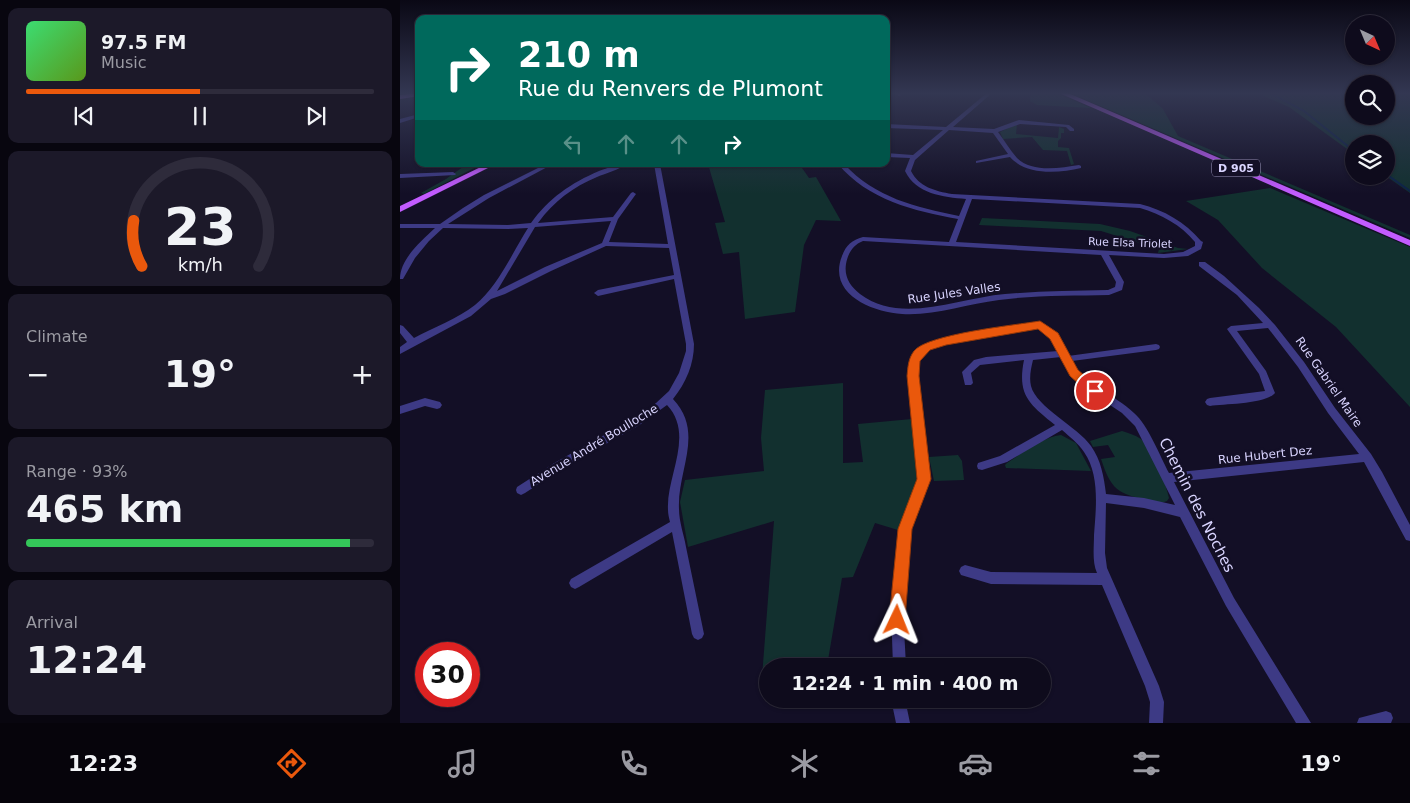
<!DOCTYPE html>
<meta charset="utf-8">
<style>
body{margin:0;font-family:"DejaVu Sans",sans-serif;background:#1c1929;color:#f1f3f6;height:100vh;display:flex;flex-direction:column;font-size:19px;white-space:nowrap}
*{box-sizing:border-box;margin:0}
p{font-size:16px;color:#9b9ba3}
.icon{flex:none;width:28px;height:28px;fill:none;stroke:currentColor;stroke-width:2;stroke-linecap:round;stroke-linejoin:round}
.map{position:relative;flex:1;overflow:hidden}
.side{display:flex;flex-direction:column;gap:8px;padding:8px;background:#08060f;width:400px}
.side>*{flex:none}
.top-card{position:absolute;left:15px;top:15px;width:475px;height:152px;border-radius:10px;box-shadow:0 1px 4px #0004,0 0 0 1px #2e2b3b;background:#00695c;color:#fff;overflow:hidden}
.needle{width:32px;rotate:136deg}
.fabs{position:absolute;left:945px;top:15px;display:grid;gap:10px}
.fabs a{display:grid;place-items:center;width:50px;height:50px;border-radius:50%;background:#0e0b1c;box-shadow:0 1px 4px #0004,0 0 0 1px #2e2b3b;font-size:25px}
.speed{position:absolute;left:15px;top:642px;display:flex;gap:10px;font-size:25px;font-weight:700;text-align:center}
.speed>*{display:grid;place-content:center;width:65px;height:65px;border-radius:50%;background:#0e0b1c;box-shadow:0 1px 4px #0004,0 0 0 1px #2e2b3b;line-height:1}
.speed .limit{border:8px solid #d22;background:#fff;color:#111}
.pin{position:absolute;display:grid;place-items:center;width:42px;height:42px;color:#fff;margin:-21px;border:2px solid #fff;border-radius:50%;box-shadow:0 1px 5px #0007}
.me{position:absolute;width:55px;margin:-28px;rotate:2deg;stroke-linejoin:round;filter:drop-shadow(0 0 4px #0008)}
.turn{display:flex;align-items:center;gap:18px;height:105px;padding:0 20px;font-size:22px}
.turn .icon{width:65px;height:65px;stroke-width:2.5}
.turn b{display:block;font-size:35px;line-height:42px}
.lanes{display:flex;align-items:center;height:48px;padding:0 20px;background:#0003;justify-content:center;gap:25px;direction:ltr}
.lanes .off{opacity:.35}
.big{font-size:38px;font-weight:700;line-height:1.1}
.side .tile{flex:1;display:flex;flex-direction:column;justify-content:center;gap:8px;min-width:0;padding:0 18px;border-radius:10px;background:#1c1929}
.side .dial{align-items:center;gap:0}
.dial svg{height:130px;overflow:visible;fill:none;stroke:#2e2b3b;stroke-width:7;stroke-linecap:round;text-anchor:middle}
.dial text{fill:#f1f3f6;stroke:none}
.song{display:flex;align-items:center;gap:15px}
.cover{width:60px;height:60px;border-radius:8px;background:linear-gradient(135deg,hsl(140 70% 55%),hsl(90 70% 35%))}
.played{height:5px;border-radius:2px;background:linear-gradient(90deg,#ea580c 50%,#2e2b3b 50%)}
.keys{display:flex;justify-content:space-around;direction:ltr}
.heat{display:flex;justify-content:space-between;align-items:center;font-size:28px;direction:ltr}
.charge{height:8px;border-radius:4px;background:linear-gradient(90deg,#34c759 93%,#2e2b3b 0)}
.trip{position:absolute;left:359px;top:658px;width:292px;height:50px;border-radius:25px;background:#0e0b1c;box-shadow:0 1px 4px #0004,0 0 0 1px #2e2b3b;font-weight:700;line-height:50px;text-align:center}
.tab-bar{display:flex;height:80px;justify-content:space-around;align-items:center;background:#06040b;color:#9b9ba3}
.tab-bar .icon{width:35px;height:35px}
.tab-bar .active{color:#ea580c}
.tab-bar b{font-size:22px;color:#f1f3f6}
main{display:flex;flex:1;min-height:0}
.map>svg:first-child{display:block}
</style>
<main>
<section class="side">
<div class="tile">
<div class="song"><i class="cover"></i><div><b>97.5 FM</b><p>Music</p></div></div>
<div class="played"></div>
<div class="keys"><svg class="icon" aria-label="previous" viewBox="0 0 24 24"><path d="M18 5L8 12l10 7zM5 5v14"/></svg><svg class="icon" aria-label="pause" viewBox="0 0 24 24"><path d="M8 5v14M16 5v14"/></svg><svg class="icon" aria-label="next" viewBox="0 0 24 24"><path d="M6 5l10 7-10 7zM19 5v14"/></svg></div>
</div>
<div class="tile dial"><svg viewBox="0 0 100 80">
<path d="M14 69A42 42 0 1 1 86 69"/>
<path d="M14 69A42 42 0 0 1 9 41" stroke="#ea580c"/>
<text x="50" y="56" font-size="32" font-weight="700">23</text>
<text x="50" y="72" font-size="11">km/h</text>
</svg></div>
<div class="tile"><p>Climate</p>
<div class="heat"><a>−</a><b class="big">19°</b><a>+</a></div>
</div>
<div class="tile"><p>Range · 93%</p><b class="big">465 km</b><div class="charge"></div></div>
<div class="tile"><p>Arrival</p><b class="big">12:24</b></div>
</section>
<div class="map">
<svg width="1010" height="723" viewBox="0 0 1010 723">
<rect width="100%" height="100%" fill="#130f26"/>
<!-- green -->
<path fill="#12302f" d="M631,93H656L691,108L637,105L630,101Z
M670,93H745L763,109L778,136L1010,235V238Z
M857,93H954V116H986V93H1010V193L986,176V144H954V154L889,107Z
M617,124L616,134L658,138L659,127L664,129V133H661V138L658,141V147L669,148L674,164L671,165L667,151L643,150L632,137L603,139L600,132Z
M67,164H82L24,194L21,193L46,179Z
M308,164H403L400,165L409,178L416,177L441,221L416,220L404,245L395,312L345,319L339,252L323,254L315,223L325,222Z
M870,188L1010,247V407L936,327L862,268L818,220L786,201Z
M582,218L700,224L730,231L778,248L788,249L758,253L759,249L701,231L579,225Z
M443,383V463L463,462L458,424L512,419L517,486L498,530L475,523L453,577L442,578L427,666H368L367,678L362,677L374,521L288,547L280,502L285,480L364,471L361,438L365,390Z
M722,431C728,433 735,435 741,439C752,449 766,483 769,498L767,501C761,504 754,501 748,500C717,494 711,489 701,459L715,457L708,445L693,447L690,441Z
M661,435L676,443L691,471L606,468L605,465L607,463C622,453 643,437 661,435Z
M558,455L562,461L564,480L534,481L529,457Z"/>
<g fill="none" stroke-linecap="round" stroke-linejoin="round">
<!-- stream -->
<path stroke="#0c2248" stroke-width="2" d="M870,93L904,111L954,151
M986,174L1010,191"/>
<!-- minor -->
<path fill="#3d3a85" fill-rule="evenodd" d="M493,93H499L501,95L499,96Z
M587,93H592L553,127L594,129L619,120L669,125L674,129V131H670L666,127L620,124L598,132C604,140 610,150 617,158C632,173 660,168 679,165L681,166V168C659,173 627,176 610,157L576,163V161L608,154L593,133L549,130L515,160L511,171C519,187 535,191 552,194L740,204C764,210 785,222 801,241L803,242L801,249L788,256L764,258L709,255L724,282L722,290L709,295C673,296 635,295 599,300C567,304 534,316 502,314C472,312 427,294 442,256C446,245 452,240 463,237L549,242L558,219C514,211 468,200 438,164H444C476,198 515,207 559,216L566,199C543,197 516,194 505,171L510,158L486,157V153L513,155L543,130L486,128V124L546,127ZM572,199L740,208C761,214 781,225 795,242V246L783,252L764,254L556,242ZM463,241L701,255L716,282L715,287L708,290C674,291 639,291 605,294C558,298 501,325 460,294C450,286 444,277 446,264C448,253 453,245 463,241Z
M19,114V117L0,123V119Z
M146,164H153L89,198L48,224L108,225L131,223C149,198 171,183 199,171C208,168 216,164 226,164C219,170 206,173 197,177C173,187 154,201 138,223L213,217L231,193L233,192L236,194L218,219L209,242L268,244L254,164H260L294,344C294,364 286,383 273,399C305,433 277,470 279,509C279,522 284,535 286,547C292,576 298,605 304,634L302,638L298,640L294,638L292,634L272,532L179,587L175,589L171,587L169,583L171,579L270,522C269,518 268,514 268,510C266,476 295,435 267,405L238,426L163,468L125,493L121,495L117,493L116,490L117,487L156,462L240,415L256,403L269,391L279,373L286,351V344L274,279L198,296L194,293L198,290L274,275L269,248L206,246L151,271L105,294L91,299L71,316L0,354V347L7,342L0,333V325L3,326L14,338C34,327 57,319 75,305C99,285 112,253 128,228L108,229L43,228L29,241L15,258L3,279H0C0,259 21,241 35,228H0V224H40L63,208L84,195ZM211,221L202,243L145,267L97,291L135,227Z
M53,172L56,174L55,175L0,178V174Z
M799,262H805L824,276L859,308L875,325L904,362L935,408L971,454L982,472L1010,525V541L1006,540L964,462L774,482L834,598L911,723H896L826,606L780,517L744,508L706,503L705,553L707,568L759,686L764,702L763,723H749L750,702L745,686L702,585L591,584L561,575L559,571L561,567L565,565L591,572L697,573C692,562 694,547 694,535C696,508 700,475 684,452C678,443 670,437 662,430L607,462L582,470L578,469L577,466L578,463L600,456L655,425C629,404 617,395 624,360L580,365L571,373L573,383L571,385H565L562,372L574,360L586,357L658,351L650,338L639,328L537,346C523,352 517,360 517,376L529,479L511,529L503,609L506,666H493L491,609L499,529L519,479L509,370C511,353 521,345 536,340L640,322C654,327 664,343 668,356L756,344L759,345L760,347L759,349L756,350L672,361C687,386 714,394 734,413C748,425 760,456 769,473L959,454L928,413L898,367L868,328L837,331L866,371L875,393C866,404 825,404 810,406L807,405L805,402L807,399L810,398L865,391L859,374L827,329L831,326L863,323L837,295L799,266ZM661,357L670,374L683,387L722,413L735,426L775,505L744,498L706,494C704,477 701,460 691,446C678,427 636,407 631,386C629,378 631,368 633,360Z
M25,398L40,402L42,405L40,408L37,409L25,406L0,414V406Z
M491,699H505L510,723H496Z
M986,711L991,713L993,718L991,723H957L959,718Z"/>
<!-- major -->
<path fill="#c25bff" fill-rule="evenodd" d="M19,93V96L0,99V95Z
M659,93H668L1010,240V246Z
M87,164H96L0,212V206Z"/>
</g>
<!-- sky -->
<linearGradient id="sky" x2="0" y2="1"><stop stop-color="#0a0815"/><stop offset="0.48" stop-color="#333752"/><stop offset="1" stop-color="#333752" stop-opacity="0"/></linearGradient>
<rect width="1010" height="194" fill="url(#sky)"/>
<!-- route -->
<path fill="#ea580c" stroke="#983908" d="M640,321L658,333L678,370L699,388V394H690L670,376L650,339L638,329L546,345L530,350L520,361L519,376L531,479L512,529L505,620L502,626L497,629L491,626L489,620L498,529L517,479L507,376C508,367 508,359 514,351C527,334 616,325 640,321Z"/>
<g text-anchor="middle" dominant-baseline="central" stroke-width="5" stroke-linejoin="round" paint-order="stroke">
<!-- shield labels -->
<rect fill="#130f26" stroke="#9e99be" stroke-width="1" x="812" y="159.5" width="48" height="17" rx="4"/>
<g font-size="11" font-weight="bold" fill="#d9d4ff">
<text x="836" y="168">D 905</text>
</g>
<!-- far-street labels -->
<g font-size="11" fill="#d9d4ff" stroke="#130f26">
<text transform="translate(730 243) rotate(2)">Rue Elsa Triolet</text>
</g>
<!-- street labels -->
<g font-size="12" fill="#d9d4ff" stroke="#130f26">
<text transform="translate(554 293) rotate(-8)">Rue Jules Valles</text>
<text transform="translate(929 382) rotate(55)">Rue Gabriel Maire</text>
<text transform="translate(194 445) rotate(-31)">Avenue André Boulloche</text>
<text transform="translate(865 455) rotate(-6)">Rue Hubert Dez</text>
</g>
<!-- near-street labels -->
<g font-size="15" fill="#d9d4ff" stroke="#130f26">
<text transform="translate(797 505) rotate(63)">Chemin des Noches</text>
</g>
</g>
</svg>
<div class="fabs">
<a><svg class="needle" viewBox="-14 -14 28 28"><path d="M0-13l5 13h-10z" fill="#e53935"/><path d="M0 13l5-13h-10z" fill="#9b9ba3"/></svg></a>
<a><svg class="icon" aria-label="search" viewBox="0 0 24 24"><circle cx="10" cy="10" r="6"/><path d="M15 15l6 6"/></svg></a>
<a><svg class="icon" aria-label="layers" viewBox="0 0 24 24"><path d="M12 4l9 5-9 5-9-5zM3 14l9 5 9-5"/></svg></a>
</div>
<div class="speed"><div class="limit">30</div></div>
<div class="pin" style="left:695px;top:391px;background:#d93025"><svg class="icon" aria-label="arrive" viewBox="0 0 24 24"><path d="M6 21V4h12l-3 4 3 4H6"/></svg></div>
<svg class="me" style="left:497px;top:620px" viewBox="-20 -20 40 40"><path d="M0-17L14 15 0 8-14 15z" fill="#ea580c" stroke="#fff" stroke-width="4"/></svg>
<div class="trip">12:24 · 1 min · 400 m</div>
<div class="top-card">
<div class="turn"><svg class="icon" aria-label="right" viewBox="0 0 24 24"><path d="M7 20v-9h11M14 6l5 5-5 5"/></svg><div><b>210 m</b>Rue du Renvers de Plumont</div></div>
<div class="lanes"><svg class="icon off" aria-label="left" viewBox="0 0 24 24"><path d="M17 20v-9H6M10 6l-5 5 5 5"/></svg><svg class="icon off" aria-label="ahead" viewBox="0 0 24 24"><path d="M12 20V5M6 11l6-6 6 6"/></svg><svg class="icon off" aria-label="ahead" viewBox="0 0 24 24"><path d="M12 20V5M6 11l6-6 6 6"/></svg><svg class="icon" aria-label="right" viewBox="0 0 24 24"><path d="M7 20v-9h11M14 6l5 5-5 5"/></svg></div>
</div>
</div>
</main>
<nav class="tab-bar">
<b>12:23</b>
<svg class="icon active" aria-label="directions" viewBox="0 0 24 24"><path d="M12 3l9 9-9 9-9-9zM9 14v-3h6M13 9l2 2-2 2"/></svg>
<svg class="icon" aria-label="music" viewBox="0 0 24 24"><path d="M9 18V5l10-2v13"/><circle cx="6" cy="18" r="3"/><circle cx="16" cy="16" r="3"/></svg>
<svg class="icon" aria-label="phone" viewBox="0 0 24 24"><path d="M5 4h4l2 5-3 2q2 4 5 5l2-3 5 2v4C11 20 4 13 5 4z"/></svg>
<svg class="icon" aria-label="climate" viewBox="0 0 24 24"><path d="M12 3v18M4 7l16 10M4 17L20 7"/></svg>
<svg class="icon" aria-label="car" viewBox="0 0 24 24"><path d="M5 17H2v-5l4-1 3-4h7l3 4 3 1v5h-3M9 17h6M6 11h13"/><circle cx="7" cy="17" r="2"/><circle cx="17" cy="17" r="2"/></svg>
<svg class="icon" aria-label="filters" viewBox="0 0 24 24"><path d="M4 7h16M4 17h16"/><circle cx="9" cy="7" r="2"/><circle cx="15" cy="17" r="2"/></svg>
<b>19°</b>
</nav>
